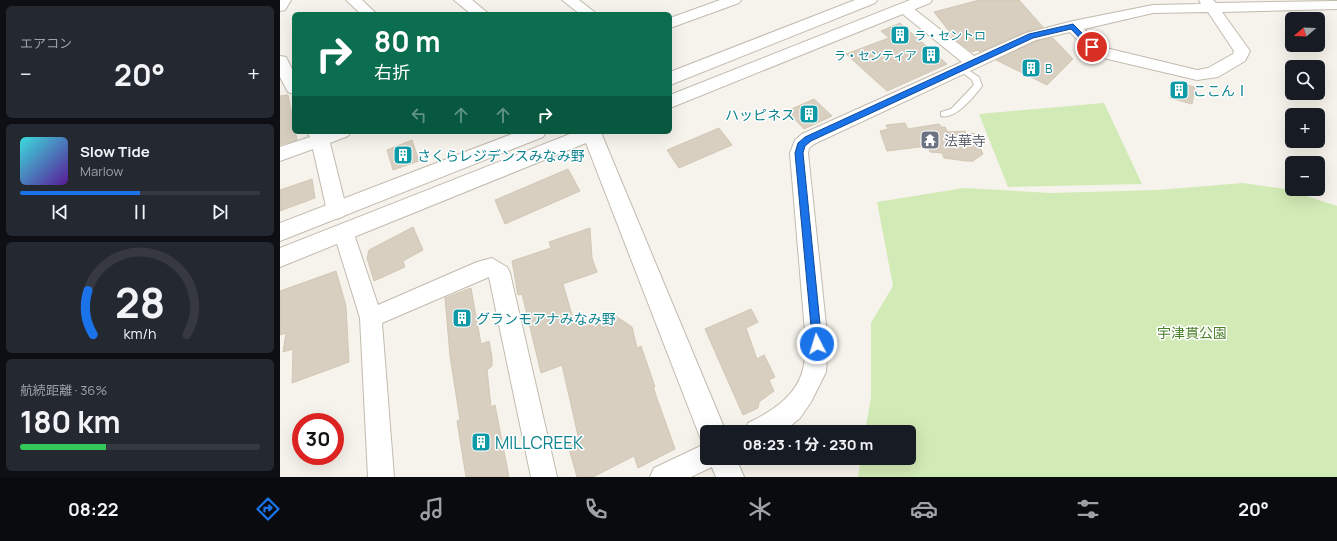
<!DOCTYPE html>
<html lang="ja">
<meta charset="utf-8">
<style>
body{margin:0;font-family:Manrope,"Noto Sans JP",sans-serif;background:#242831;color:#f1f3f6;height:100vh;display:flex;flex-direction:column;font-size:15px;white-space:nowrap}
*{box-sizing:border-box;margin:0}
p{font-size:13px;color:#9ea1a6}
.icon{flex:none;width:22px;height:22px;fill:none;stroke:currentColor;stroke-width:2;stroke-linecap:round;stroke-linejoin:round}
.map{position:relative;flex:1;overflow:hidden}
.sheet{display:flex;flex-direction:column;gap:6px;padding:6px;background:#0d0f14;width:280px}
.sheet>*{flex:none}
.top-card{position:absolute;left:12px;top:12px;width:380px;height:122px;border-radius:6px;box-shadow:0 4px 16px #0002;background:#0b6e4f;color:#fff;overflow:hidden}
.needle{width:26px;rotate:251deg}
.tools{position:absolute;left:1005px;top:12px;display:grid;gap:8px}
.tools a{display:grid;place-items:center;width:40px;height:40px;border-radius:6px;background:#171b24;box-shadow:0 4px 16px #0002;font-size:20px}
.speed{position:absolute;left:12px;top:413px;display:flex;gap:8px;font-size:20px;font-weight:700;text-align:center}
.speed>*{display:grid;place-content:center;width:52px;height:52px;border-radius:50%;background:#171b24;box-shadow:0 4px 16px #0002;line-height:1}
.speed .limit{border:6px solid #d22;background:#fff;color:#111}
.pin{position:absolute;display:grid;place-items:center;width:34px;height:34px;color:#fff;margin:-17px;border:2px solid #fff;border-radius:50%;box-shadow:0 1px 4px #0007}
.me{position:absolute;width:44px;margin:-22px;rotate:355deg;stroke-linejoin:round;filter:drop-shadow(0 0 3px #0008)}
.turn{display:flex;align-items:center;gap:14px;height:84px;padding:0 16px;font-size:18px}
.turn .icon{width:52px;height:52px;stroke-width:2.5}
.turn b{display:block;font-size:28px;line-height:34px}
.lanes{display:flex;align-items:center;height:38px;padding:0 16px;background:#0003;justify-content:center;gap:20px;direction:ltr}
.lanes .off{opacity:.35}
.big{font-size:30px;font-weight:700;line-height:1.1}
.sheet .widget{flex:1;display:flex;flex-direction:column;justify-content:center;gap:6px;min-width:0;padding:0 14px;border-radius:6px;background:#242831}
.sheet .dial{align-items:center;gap:0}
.dial svg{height:104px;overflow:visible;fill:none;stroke:#363941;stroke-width:7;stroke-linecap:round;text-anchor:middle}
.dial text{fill:#f1f3f6;stroke:none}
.song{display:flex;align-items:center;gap:12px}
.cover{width:48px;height:48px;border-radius:6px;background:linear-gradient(135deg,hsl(180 70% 55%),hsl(270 70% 35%))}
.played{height:4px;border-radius:2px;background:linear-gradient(90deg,#1a73e8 50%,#363941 50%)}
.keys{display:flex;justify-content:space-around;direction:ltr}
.heat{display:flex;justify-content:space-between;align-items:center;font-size:22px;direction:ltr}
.charge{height:6px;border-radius:3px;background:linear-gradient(90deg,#34c759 36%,#363941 0)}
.trip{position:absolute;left:420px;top:425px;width:216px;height:40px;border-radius:6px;background:#171b24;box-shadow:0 4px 16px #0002;font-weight:700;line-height:40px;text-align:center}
.dock{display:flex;height:64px;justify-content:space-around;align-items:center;background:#090b0e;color:#9ea1a6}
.dock .icon{width:28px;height:28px}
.dock .on{color:#1a73e8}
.dock b{font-size:18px;color:#f1f3f6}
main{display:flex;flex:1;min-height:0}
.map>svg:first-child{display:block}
</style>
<main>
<section class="sheet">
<div class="widget"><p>エアコン</p>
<div class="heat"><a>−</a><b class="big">20°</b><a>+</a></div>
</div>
<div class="widget">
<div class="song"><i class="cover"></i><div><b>Slow Tide</b><p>Marlow</p></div></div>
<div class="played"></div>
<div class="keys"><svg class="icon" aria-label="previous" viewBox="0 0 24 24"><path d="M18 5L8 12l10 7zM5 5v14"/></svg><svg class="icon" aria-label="pause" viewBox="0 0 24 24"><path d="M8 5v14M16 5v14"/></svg><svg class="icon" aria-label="next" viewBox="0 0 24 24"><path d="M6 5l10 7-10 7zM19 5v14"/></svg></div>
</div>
<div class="widget dial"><svg viewBox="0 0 100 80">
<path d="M14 69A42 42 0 1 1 86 69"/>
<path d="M14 69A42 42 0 0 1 10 35" stroke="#1a73e8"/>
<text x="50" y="56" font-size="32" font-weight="700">28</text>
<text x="50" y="72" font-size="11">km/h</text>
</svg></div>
<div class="widget"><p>航続距離 · 36%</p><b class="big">180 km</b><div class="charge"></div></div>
</section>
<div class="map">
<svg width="1057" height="477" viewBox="0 0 1057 477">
<rect width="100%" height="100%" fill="#f6f3ec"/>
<!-- green -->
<path fill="#d2eab5" d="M824,103L862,184L728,187L699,114Z
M963,183L1005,189L1057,206V477H578L581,458H629V432H585L591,397V323L613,286L597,202L684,188L771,193L878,190Z"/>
<!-- building -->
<path fill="#d8cfc1" stroke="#d3c7b4" d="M699,0H739L763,27L745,32L700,52L698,50L692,52L676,40L654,12Z
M620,23L667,64L607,91L566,54L609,38L601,31Z
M773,38L793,59L767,85L716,60L756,41Z
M892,81L915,87L912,104L890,98Z
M8,95L17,140L0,145V96Z
M534,99L552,116L524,129L507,111Z
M625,123L628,129L659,124L661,127H665L668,132L685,131L687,134L694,133L703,154L693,161H686L664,158L662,153L650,152L647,146L607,151L600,131L608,129L606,125Z
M439,128L452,145L399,168L387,150Z
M132,140L139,161L113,170L107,150Z
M288,169L300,191L225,224L215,200Z
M32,179L35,198L0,211V190Z
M133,227L143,250L123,261L125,267L94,281L87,258L89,250Z
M310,228L312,258L317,272L283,284L295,325L331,313L352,327L357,348L361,346L375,387H373L395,449L358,468L354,456L313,477H297L288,445L299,440L282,365L261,373L242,294L238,295L232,261L271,248L269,242Z
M56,271L66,306L69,362L12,383L13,349L3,352L6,333L0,335V291Z
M191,288L201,344L209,341L212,357V366L207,370L211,407L215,405L229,477H186L177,421L180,420L170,356L165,298Z
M471,309L478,322L466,328L477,359L484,355L495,377L489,380L494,391L479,402L478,408L463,415L425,329Z"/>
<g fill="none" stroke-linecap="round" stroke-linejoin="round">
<defs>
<path id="service" d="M682,66L699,77L702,86C694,97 675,120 661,116V112L671,109L694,85L692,80L678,69Z"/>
<path id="minor" d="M0,0H11L5,10L0,11Z
M66,0H82L97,14H81Z
M282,0H299L317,14H300Z
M440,0H461L459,3L390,28V18Z
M919,0H933L936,3L1057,1V9L942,12L970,51L965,61L938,77L917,80L815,56L807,50L790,32L756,40L534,144L529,148L528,153L548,344L546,372L531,402L520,418L503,432H465L468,423C491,412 517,396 523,369C525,361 525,352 526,344L510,153L515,140L522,134L682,62L619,11L617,8L619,5H629L694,56L746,33L793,21L873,5L921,4ZM928,12L954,51L953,54L928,68L917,70L826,48L817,44L804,29L873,13Z
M0,56L6,57L14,73V94L8,92L0,77Z
M27,132H71L68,136L50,143L67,211L64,216L57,219L50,216L47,211L33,149L0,161V147L30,137Z
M64,226L71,228L74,234L98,305L197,262L212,258L227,267L230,273L277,477H251L209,277L102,323L114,477H88L80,318L54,234L57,228Z
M427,443V458H439L436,465L411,477H370L374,468Z"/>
<path id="tertiary" d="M174,0H192L209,14H191Z
M575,0H597L595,3L390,85V72Z
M630,0H652L650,3L390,108V95Z
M237,132H266L263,137L0,241V223Z
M295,132H324L322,135L446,432H427V443L422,442L418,432L306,143L0,267V248Z
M428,458H456L464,477H436Z"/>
</defs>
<!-- service casing -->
<use href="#service" stroke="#c2bbae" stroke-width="2"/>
<!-- minor casing -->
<use href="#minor" stroke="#c2bbae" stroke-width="2"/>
<!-- tertiary casing -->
<use href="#tertiary" stroke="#c2bbae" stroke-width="2"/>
<!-- service -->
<use href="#service" fill="#fff" fill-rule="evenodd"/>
<!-- minor -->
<use href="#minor" fill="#fff" fill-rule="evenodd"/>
<!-- tertiary -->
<use href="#tertiary" fill="#fff" fill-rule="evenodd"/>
</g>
<!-- route -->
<path fill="#1a73e8" stroke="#114b97" d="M793,24L814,45V48H809L791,29L753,38L531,141L525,146L523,153L542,344L541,348H533L515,153L518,143L525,137L749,34Z"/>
<!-- icons -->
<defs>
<symbol id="building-square" viewBox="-11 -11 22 22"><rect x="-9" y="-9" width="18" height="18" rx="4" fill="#0f9aa8" stroke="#fff"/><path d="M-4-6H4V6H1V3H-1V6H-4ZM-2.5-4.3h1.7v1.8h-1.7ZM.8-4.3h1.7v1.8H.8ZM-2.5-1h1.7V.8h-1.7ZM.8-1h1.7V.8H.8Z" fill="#fff"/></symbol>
<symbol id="temple-square" viewBox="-11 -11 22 22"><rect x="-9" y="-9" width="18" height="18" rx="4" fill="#6b7280" stroke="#fff"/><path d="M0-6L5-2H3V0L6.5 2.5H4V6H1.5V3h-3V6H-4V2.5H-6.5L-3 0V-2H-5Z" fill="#fff"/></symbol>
</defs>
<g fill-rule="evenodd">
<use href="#building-square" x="609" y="24" width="22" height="22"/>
<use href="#building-square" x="640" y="44" width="22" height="22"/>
<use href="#building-square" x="740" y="57" width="22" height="22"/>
<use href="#building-square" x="888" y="79" width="22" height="22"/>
<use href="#building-square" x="518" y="103" width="22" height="22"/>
<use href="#temple-square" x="639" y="129" width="22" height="22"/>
<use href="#building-square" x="112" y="144" width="22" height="22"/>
<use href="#building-square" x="171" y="307" width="22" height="22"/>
<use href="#building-square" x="190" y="431" width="22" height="22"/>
</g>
<g text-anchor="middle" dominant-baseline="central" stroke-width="3" stroke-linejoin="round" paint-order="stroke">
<!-- far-culture labels -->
<g font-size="12" fill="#0d838f" stroke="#fff" text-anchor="start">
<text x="634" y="35">ラ・セントロ</text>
<text x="637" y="55" text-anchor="end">ラ・センティア</text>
<text x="765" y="68">B</text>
</g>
<!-- culture labels -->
<g font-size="14" fill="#0d838f" stroke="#fff" text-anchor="start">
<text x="913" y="90">ここんⅠ</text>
<text x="515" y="114" text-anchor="end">ハッピネス</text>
<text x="137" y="155">さくらレジデンスみなみ野</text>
<text x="196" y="318">グランモアナみなみ野</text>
</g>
<!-- worship labels -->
<g font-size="14" fill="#5b616d" stroke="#fff" text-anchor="start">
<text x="664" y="140">法華寺</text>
</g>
<!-- park labels -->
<g font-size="14" fill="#4a7f2a" stroke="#fff">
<text x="912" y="332">宇津貫公園</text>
</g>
<!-- near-culture labels -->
<g font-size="17" fill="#0d838f" stroke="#fff" text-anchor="start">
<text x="215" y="442">MILLCREEK</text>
</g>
</g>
</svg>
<div class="tools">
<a><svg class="needle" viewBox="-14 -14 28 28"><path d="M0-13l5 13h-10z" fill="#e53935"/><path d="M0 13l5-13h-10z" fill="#9ea1a6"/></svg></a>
<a><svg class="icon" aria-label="search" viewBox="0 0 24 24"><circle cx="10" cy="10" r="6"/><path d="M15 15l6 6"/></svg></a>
<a>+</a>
<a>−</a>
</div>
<div class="speed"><div class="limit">30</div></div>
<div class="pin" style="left:812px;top:47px;background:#d93025"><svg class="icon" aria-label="arrive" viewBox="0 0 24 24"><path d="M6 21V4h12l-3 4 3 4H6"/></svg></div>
<svg class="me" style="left:537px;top:344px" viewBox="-20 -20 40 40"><circle r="17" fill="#1a73e8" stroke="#fff" stroke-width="3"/><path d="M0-11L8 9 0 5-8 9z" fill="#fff"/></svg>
<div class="trip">08:23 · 1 分 · 230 m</div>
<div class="top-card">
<div class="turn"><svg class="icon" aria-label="right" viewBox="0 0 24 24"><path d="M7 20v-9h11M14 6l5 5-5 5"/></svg><div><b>80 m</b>右折</div></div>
<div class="lanes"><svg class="icon off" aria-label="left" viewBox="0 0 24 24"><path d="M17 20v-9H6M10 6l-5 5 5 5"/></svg><svg class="icon off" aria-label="ahead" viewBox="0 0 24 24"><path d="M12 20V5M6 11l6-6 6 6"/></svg><svg class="icon off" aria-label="ahead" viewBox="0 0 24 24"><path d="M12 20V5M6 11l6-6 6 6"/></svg><svg class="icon" aria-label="right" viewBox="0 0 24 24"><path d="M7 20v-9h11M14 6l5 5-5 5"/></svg></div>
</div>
</div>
</main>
<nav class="dock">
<b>08:22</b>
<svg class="icon on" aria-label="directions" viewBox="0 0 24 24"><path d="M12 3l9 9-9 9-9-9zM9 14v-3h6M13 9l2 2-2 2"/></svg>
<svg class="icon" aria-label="music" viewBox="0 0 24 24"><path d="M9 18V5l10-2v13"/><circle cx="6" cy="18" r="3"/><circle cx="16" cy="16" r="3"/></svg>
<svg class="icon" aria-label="phone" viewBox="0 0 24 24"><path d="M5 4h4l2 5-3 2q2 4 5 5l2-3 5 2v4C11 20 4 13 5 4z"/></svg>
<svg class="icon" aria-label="climate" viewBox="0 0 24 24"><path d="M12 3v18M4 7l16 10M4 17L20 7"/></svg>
<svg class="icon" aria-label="car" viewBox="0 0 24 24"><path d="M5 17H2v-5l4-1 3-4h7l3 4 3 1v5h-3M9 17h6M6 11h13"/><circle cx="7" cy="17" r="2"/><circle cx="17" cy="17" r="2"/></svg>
<svg class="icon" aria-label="filters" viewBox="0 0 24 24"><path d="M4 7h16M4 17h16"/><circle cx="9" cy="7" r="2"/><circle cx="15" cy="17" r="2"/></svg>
<b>20°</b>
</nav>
